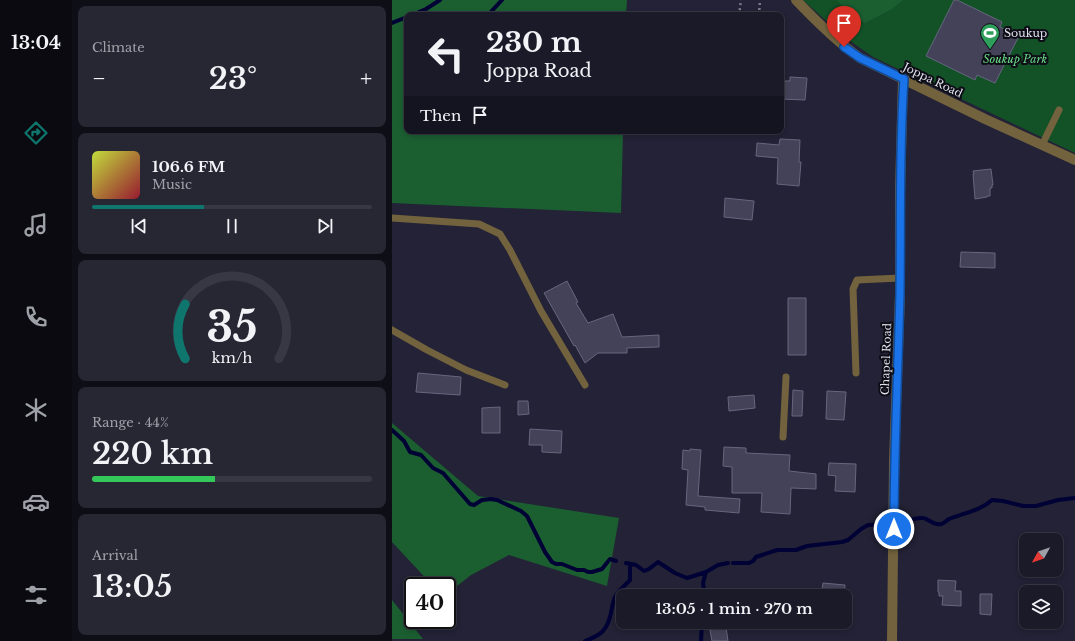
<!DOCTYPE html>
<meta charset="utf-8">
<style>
body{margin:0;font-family:"Libre Baskerville",serif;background:#272734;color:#f1f3f6;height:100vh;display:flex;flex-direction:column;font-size:15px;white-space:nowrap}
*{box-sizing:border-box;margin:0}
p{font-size:13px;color:#9fa1a8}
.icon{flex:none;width:22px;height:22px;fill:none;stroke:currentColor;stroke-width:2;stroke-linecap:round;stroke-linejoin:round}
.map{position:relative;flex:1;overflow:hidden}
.side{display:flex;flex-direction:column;gap:6px;padding:6px;background:#0e0e16;width:320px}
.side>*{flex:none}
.banner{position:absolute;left:12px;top:12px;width:380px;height:122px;border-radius:8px;box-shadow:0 2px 6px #0003,0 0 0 1px #383845;background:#1a1a28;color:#f1f3f6;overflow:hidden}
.needle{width:26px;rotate:230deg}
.fabs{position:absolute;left:627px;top:533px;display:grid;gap:8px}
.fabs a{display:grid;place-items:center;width:44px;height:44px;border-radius:8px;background:#1a1a28;box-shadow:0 2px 6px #0003,0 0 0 1px #383845;font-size:20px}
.speed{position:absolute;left:12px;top:577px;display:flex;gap:8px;font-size:20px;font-weight:700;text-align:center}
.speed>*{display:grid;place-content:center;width:52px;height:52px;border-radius:50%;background:#1a1a28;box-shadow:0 2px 6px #0003,0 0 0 1px #383845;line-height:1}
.speed .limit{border:2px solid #111;border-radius:6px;background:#fff;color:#111}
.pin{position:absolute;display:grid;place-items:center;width:34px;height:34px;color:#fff;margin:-41px -17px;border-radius:50% 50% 50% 0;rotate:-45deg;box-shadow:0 0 4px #0007}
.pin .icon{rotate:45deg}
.me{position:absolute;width:44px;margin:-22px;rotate:0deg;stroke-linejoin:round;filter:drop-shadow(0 0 3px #0008)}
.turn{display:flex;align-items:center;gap:14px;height:84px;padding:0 16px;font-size:18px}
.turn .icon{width:52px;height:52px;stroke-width:2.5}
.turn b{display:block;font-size:28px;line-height:34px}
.then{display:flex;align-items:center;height:38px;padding:0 16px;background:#0003;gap:8px;font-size:15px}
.big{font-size:30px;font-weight:600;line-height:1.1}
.side .tile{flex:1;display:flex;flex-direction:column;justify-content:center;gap:6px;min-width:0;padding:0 14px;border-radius:8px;background:#272734}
.side .dial{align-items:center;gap:0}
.dial svg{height:104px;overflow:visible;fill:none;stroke:#383845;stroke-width:7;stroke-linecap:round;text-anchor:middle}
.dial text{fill:#f1f3f6;stroke:none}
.song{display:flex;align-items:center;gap:12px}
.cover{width:48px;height:48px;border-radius:6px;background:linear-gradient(135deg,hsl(70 70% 55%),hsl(350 70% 35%))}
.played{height:4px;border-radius:2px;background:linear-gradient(90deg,#0f766e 40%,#383845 40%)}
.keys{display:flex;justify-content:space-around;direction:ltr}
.heat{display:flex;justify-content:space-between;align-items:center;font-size:22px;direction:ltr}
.charge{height:6px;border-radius:3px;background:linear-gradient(90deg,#34c759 44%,#383845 0)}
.trip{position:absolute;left:224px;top:589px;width:236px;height:40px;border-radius:8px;background:#1a1a28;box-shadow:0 2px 6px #0003,0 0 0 1px #383845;font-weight:600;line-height:40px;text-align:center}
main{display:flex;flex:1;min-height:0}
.tabs{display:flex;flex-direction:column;width:72px;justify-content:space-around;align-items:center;background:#0a0a10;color:#9fa1a8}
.tabs .icon{width:28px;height:28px}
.tabs .active{color:#0f766e}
.tabs b{font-size:18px;color:#f1f3f6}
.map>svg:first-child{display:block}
</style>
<main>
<nav class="tabs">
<b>13:04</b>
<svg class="icon active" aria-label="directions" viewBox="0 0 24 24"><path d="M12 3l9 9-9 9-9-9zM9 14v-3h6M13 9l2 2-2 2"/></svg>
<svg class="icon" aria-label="music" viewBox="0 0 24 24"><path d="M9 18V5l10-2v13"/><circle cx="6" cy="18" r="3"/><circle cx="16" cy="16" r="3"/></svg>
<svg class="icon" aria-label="phone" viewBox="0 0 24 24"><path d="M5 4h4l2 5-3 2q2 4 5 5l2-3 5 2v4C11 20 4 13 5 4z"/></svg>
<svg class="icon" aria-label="climate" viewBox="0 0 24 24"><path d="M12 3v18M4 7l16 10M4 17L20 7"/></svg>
<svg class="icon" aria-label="car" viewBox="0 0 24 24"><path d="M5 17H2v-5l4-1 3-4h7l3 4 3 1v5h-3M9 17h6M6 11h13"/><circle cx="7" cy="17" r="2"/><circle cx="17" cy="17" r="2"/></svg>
<svg class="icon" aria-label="filters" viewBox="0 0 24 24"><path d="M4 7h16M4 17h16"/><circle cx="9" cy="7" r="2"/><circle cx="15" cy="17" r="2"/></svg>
</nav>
<section class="side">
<div class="tile"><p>Climate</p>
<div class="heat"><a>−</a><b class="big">23°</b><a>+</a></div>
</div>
<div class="tile">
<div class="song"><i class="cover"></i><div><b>106.6 FM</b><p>Music</p></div></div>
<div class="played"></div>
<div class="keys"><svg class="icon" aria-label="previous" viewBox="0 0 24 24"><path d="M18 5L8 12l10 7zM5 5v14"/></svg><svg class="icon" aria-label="pause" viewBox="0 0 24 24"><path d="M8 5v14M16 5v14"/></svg><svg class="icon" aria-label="next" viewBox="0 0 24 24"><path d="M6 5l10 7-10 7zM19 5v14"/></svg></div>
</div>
<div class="tile dial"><svg viewBox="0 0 100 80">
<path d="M14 69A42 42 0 1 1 86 69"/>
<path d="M14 69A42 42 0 0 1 14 27" stroke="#0f766e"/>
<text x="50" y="56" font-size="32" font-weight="700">35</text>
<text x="50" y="72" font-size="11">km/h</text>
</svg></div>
<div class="tile"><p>Range · 44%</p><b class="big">220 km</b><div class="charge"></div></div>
<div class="tile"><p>Arrival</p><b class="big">13:05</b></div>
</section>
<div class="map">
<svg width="683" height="641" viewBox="0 0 683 641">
<rect width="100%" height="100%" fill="#232236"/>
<!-- green -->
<path fill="#135127" d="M411,0H683V153L481,57L451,36Z"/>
<!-- forest -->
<path fill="#1b5f31" d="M0,0H235L234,15H15V131H231L229,213L0,203Z
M445,0H511L500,9L473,23L452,9Z
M0,423L86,496L227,518L215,586L117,555L79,575L55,594V586H41L0,542Z
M0,600L31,639H0Z"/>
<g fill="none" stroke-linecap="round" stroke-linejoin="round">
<!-- stream -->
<path stroke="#000134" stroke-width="4" d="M20,15L34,9L48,0
M96,15L110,0
M0,23L15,17
M0,430L12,441L18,452L29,455L41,468L51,473L78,504L82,505L90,500L99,499L105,500L129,511L135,516L153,552L160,562L164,564H170L185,570H192L196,572H200L210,569L218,559L224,561
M509,523C516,521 524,517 531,518C537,519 542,526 549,524C551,524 554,521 557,519C571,513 588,511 600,500L611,501L631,506H644L666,500L683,498
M234,563L244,565L252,571L257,569L266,562L283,573L295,578L314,572L326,565L336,563
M341,563H357L361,561L364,557L385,550H404L415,546L450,542L456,540L469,529L476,525L496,524
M313,596L311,583L314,572
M193,641C209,635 215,631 219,613C220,607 221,602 223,597C227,591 233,585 238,580V564
M309,641L310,622"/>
</g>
<!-- building -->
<path fill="#434258" stroke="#66667e" d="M562,0H565L610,22L608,27L627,36L603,83L585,75L583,80L534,56Z
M398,77L415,78L413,100L389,99V83H391L392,81H398Z
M388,139L408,140L407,162H409L407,186L385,184L386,158L364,156L365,143L387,145Z
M599,169L601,185H600V188H598V196H595V197L583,199L581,174H582L581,171Z
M333,198L362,201L360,220L332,217Z
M569,252L603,253V268L568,267Z
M175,281L186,302L184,303L196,323L221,314L230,337L267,335V347L235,348V353H206L193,363L183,345L182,346L152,293Z
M396,298H414V355H396Z
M26,373L69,377L68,395L24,392Z
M401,390L411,391L410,416H400Z
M435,391L454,392L452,420L434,419Z
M362,395L363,408L337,411L336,397Z
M126,401H136L137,414L126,415Z
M108,407V433H90V408Z
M138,429L170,431L169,453L150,452V445H137Z
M332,447L354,448V453L398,455L397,471L424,474V489L399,488L398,514L369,512L370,493H340V467L331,466Z
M298,449L309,450L306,496L348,499L347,513L313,510V507L294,505L296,470L290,469L291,450L298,451Z
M437,463L464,464L463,492L443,491L444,476L436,475Z
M546,580L564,581L563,591H569V606L550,605L551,596H547V592H546Z
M431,583L453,585L452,596H429Z
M588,594H600L599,615L588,614Z
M334,627L336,641H320L318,630Z"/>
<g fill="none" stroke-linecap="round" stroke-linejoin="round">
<!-- path -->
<path stroke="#7b7b8c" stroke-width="2.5" stroke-dasharray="2 3" stroke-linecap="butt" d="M347,15L349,0
M367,15L368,0"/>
<!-- service -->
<path stroke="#72623d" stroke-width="7" d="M650,145L667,110
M0,218L87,224L108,234L118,250L149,311L193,385
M0,330L35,350L74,370L113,385
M464,373L461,289L465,280L508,278
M391,437L394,377"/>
<!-- tertiary -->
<path stroke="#72623d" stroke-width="10" d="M404,0C424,21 444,41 468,58L593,119L683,160
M500,641L502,462L508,294V189L511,79"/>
</g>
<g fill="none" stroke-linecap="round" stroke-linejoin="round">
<defs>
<path id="route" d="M452,47L468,58L512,79C507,150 509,222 508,293C506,372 502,451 502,529"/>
</defs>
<!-- route casing -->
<use href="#route" stroke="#114b97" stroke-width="10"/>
<!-- route -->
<use href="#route" stroke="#1a73e8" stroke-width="7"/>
</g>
<!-- icons -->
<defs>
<symbol id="stadium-pin" viewBox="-11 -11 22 30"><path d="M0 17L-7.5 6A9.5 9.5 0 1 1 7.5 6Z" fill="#2e9e5b" stroke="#0d0d16"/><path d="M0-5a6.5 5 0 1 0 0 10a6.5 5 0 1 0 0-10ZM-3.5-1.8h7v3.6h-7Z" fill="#fff"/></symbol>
</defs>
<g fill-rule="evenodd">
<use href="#stadium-pin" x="587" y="22" width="22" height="30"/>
</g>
<g text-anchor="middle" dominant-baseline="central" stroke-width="4" stroke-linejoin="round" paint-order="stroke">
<!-- poi labels -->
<g font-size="11" fill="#dfdfed" stroke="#0d0d16" text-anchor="start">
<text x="612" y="33">Soukup</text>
</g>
<!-- park labels -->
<g font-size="11" font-style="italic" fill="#6adb88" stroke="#0d0d16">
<text x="623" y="59">Soukup Park</text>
</g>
<!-- street labels -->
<g font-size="11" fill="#dfdfed" stroke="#0d0d16">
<text transform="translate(541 80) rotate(26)">Joppa Road</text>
<text transform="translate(494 359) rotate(-88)">Chapel Road</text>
</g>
</g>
</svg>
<div class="fabs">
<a><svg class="needle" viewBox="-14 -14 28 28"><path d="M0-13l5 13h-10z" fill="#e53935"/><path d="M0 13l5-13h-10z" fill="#9fa1a8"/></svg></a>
<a><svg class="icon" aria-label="layers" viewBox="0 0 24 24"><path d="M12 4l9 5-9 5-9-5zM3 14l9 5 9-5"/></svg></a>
</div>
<div class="speed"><div class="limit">40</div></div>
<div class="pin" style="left:452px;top:47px;background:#d93025"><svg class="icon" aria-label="arrive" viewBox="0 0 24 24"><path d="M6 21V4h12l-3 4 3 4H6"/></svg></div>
<svg class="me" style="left:502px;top:529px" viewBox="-20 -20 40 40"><circle r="17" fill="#1a73e8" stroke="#fff" stroke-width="3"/><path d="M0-11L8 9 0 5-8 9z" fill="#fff"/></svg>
<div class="trip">13:05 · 1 min · 270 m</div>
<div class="banner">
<div class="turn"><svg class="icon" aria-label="left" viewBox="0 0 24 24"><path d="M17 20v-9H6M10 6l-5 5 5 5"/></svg><div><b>230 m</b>Joppa Road</div></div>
<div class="then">Then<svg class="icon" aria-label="arrive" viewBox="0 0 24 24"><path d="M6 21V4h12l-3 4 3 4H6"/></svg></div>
</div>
</div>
</main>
